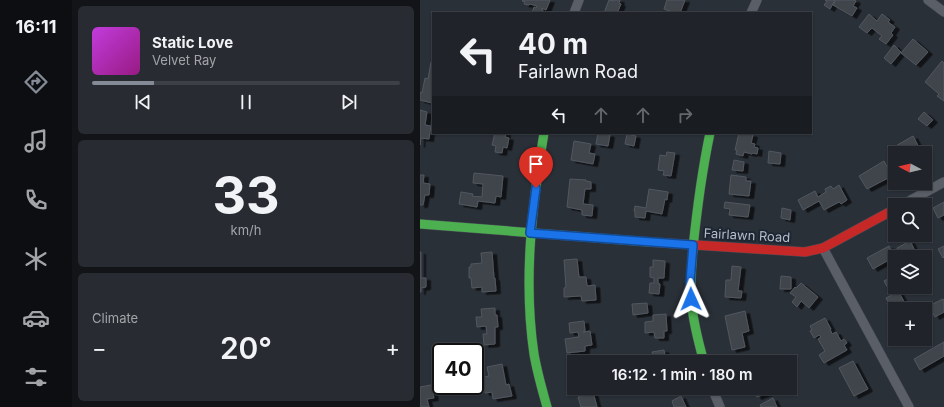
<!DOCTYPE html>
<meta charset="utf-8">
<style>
body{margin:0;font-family:Inter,sans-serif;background:#282c32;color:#f1f3f6;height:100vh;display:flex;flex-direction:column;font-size:15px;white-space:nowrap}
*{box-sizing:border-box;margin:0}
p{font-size:13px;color:#a2a4a8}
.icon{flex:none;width:22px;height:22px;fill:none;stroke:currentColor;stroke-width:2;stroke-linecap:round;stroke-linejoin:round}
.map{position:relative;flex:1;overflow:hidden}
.sheet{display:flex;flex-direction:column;gap:6px;padding:6px;background:#121417;width:348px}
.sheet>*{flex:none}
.banner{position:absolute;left:12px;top:12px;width:380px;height:122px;border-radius:0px;box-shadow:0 1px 3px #0004,0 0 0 1px #3d4147;background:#20242a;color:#f1f3f6;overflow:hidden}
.needle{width:26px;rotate:277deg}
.buttons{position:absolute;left:468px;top:146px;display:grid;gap:8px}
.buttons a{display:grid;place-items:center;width:44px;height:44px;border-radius:0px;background:#20242a;box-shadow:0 1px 3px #0004,0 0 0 1px #3d4147;font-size:20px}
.speed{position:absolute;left:12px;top:343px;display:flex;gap:8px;font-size:20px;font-weight:700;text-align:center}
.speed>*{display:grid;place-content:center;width:52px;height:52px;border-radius:50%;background:#20242a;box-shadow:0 1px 3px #0004,0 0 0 1px #3d4147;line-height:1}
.speed .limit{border:2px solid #111;border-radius:6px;background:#fff;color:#111}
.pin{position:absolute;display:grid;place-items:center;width:34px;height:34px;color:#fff;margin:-41px -17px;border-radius:50% 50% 50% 0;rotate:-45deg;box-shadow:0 0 4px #0007}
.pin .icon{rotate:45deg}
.me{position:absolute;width:44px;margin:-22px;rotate:359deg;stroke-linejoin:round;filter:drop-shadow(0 0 3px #0008)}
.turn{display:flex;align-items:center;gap:14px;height:84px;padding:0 20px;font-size:18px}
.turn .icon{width:52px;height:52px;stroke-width:2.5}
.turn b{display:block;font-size:28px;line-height:34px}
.lanes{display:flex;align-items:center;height:38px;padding:0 20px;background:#0003;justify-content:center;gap:20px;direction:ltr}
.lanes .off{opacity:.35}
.big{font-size:30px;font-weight:600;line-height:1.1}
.sheet .widget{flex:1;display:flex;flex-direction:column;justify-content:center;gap:6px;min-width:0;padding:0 14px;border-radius:6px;background:#282c32}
.sheet .dial{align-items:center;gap:0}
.dial b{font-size:52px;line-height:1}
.song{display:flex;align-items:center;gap:12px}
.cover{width:48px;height:48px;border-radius:6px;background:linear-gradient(135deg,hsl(290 70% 55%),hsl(310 70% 35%))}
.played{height:4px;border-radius:2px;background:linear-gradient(90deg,#848b96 20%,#3d4147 20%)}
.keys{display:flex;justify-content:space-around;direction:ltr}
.heat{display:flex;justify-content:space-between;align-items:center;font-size:22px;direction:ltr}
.trip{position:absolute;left:147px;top:355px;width:230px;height:40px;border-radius:0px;background:#20242a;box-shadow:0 1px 3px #0004,0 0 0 1px #3d4147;font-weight:600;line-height:40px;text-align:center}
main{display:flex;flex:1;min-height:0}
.menu{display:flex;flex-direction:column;width:72px;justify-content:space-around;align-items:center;background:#0d0e11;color:#a2a4a8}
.menu .icon{width:28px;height:28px}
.menu .on{color:#848b96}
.menu b{font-size:18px;color:#f1f3f6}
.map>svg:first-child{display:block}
</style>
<main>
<nav class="menu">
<b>16:11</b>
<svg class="icon on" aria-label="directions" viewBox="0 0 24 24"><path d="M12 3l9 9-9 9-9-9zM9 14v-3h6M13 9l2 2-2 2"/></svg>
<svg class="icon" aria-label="music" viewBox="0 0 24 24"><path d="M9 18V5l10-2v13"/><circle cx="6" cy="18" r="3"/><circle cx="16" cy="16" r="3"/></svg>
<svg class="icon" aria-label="phone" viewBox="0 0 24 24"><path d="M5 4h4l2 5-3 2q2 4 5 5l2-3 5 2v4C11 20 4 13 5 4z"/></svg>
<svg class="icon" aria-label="climate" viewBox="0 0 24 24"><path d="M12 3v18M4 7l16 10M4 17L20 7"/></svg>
<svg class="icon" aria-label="car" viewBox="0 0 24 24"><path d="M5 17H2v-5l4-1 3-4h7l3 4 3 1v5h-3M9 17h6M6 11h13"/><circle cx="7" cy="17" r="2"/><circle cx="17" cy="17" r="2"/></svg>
<svg class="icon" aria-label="filters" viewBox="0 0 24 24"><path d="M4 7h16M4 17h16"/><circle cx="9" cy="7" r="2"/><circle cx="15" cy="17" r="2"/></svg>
</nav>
<section class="sheet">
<div class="widget">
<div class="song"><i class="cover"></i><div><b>Static Love</b><p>Velvet Ray</p></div></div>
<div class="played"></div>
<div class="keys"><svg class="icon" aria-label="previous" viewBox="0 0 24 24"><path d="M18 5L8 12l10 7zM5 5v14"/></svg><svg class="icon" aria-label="pause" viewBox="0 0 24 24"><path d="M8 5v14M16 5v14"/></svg><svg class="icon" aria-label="next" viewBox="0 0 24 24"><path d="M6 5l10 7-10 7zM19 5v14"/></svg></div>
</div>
<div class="widget dial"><b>33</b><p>km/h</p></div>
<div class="widget"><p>Climate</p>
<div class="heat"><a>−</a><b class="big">20°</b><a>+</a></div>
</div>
</section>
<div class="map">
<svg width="524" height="407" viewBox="0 0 524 407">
<defs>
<filter id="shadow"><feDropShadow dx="4.5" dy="2.5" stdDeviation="0" flood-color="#0009"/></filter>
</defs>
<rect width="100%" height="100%" fill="#2a3038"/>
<!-- building -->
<path fill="#3f444c" stroke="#52575f" filter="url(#shadow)" d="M103,0H130L126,10L122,8V10H123L122,13H112L114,7L116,8L117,6L110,4L109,5L104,4L105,2L102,1Z
M189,0L194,1V0H200L199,3L201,4L198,11L202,13H184Z
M247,0H265L260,13H255L244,9Z
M405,0H415L410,9L404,5L407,1Z
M416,0H434L436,1L433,6L437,8L432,16L413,5Z
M449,14L457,21L462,14L470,20L468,22L475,27L471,33L473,35L466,44L459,39L462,36L452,28L447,33L439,27Z
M493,39L508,52L496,65L481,53Z
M474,45L481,52L471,64L464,58Z
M522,61L524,63V101L517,96L519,94L505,82Z
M11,62H13V98L12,103L0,100V92L2,93L5,78L8,79Z
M0,110L7,112L5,125L11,126L9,139L1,138L0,145Z
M504,112L513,120L507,126L498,119Z
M75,133H86L85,137L89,138L87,148L83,147L82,153L75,152L76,146L72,145Z
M178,133L190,135L188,146L176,144Z
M319,133H328V134L333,135L331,143L335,144L334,147L338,148L337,154L333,153L332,154L324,152L323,156L316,154L317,150H315Z
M207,134L216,136L214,146L205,144Z
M493,136L502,153H477L474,147Z
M154,141L171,144L169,153L175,154L173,164L151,160Z
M349,151L361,153L360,164L348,163Z
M247,152L255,153L251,176L243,175L244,171L238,170L240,155L246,156Z
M314,160L324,162L323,171L312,170Z
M464,161L472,176L447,189L439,176Z
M54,173L83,176L81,197L76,196L75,203L58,201L57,207L39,204L41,192L53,194L52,196L62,197L63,184L53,183Z
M0,175H4L3,183L10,184L9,195H5L3,205H0Z
M311,175L326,177V181H331L329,196L309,194Z
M150,179L166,180V181L171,182V189H165L163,204L173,205L172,216L162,215V210L147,207Z
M419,185L427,200L421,204L419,202L404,210L399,201L383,210L378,200L395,191L398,197L406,192L405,189L411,186L413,189Z
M229,189L248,192L247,200L245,199L242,214L226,211L225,218L215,217V211H214L215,206L226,208Z
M305,202L330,205L328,217L309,215L310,209L304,208Z
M524,202V215L518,218L513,208Z
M362,208L371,210L370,220L361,218Z
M490,241L497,255L494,257H481L477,248Z
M469,246L474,257L453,269L447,258Z
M524,246V257L523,258L518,249Z
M0,252H1V278H6V287L1,288V292H0Z
M72,252L74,278H75L76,291L62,292V287L52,288L51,278H49V267H51V264L62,263L61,253Z
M157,259L159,277H166L167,286L175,285L176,300L162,301L161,296L144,297V288L146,287L144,260Z
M233,260L245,261L244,278H238V283L240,284L239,294L229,293L230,283H234V278L230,277V267H233Z
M312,266L321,267L318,291H322L321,298L305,297L306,280H311Z
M361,276L371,277V289H360Z
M474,276L475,279V287H476L488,309H475V315L466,298L472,295L464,281Z
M381,283L398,297L389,308L381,301L377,307L372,302L376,297L370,293L375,287L376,288Z
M523,299L524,300V312L515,317L509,306Z
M227,303L228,313L213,315L212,304Z
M75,308V315H77L78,327H75V344L64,345L63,334H67L66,326L57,327L56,317H62L61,309Z
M325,311L329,331L322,333L325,347L312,350L305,316Z
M246,314L247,331H244V338H235L234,332L225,333V322L233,321V315Z
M405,318L411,329H410L412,334L416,332L421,341L424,339L427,343L424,345L427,350L404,363L399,355L405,351L398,339L401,337L399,335L394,338L390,331L392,330L390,326Z
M164,321L165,331L163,332H164L170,331L172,345L165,346V351L147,353L145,339L159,337L158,332L150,333L149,323Z
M524,342V356L500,370L494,359Z
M244,350L246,362H230L234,361L232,352Z
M333,356L335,362H322V361Z
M433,361L448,389L434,396L419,368Z
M82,364L86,385L89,384L92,396L73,399L72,392L65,393L64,389L58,390L56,379L69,376L67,367Z
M11,385L14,398L7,399L9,407H0V387Z
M157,388H171L172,393L173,392L177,407H161L158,397H160Z
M333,388H355V390L337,397Z
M261,396L266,407H254L252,401Z
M353,398L357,407H341L340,405Z"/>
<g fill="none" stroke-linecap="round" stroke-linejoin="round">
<defs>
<path id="street" d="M508,0L524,12
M154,13L159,0
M331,13L337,0
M482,205L524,182
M403,248L489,407
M292,388L300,407"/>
<path id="fast" d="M124,133C112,206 103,280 114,354C117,372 122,389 127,407
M0,224L229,242
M284,362C278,341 273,321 271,299C270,282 272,265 273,248C277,209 282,171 290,133"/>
<path id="jam" d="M229,242L385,252L403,248L475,209"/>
</defs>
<!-- street casing -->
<use href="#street" stroke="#484c55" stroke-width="10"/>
<!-- fast casing -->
<use href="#fast" stroke="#484c55" stroke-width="10"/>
<!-- jam casing -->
<use href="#jam" stroke="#484c55" stroke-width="10"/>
<!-- street -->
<use href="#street" stroke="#5a5e66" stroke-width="9"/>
<!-- fast -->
<use href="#fast" stroke="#4caf50" stroke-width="9"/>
<!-- jam -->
<use href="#jam" stroke="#c62828" stroke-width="9"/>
</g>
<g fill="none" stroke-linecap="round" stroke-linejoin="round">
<defs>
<path id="route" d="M116,188L110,233L273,245L270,282L271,299"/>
</defs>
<!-- route casing -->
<use href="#route" stroke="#114b97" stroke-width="10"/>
<!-- route -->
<use href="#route" stroke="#1a73e8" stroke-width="7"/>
</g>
<g text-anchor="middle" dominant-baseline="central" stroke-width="4" stroke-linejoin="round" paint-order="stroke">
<!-- street labels -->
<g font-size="13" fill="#b4bcc9" stroke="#1d2633">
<text transform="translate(327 235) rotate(3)">Fairlawn Road</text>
</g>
</g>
</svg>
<div class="buttons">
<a><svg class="needle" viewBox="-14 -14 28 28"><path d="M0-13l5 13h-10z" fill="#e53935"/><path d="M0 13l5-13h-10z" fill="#a2a4a8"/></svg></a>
<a><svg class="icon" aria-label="search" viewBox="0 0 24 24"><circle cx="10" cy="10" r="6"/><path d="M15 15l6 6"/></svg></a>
<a><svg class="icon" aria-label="layers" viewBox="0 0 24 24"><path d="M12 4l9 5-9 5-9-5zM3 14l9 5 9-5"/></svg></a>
<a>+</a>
</div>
<div class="speed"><div class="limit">40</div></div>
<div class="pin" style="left:116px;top:188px;background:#d93025"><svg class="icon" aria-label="arrive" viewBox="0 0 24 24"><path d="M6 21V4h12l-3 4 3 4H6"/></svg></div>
<svg class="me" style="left:271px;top:299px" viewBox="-20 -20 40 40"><path d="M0-17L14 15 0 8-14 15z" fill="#1a73e8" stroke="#fff" stroke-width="4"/></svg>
<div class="trip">16:12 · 1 min · 180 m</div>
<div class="banner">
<div class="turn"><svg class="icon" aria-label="left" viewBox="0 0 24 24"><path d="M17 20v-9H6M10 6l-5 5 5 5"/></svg><div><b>40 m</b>Fairlawn Road</div></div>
<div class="lanes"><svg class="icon" aria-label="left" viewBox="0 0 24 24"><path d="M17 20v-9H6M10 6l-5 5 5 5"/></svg><svg class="icon off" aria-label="ahead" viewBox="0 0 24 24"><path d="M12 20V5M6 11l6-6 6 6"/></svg><svg class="icon off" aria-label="ahead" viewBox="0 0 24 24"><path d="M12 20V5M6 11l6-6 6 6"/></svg><svg class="icon off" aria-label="right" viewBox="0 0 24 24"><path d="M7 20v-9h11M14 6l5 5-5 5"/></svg></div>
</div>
</div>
</main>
